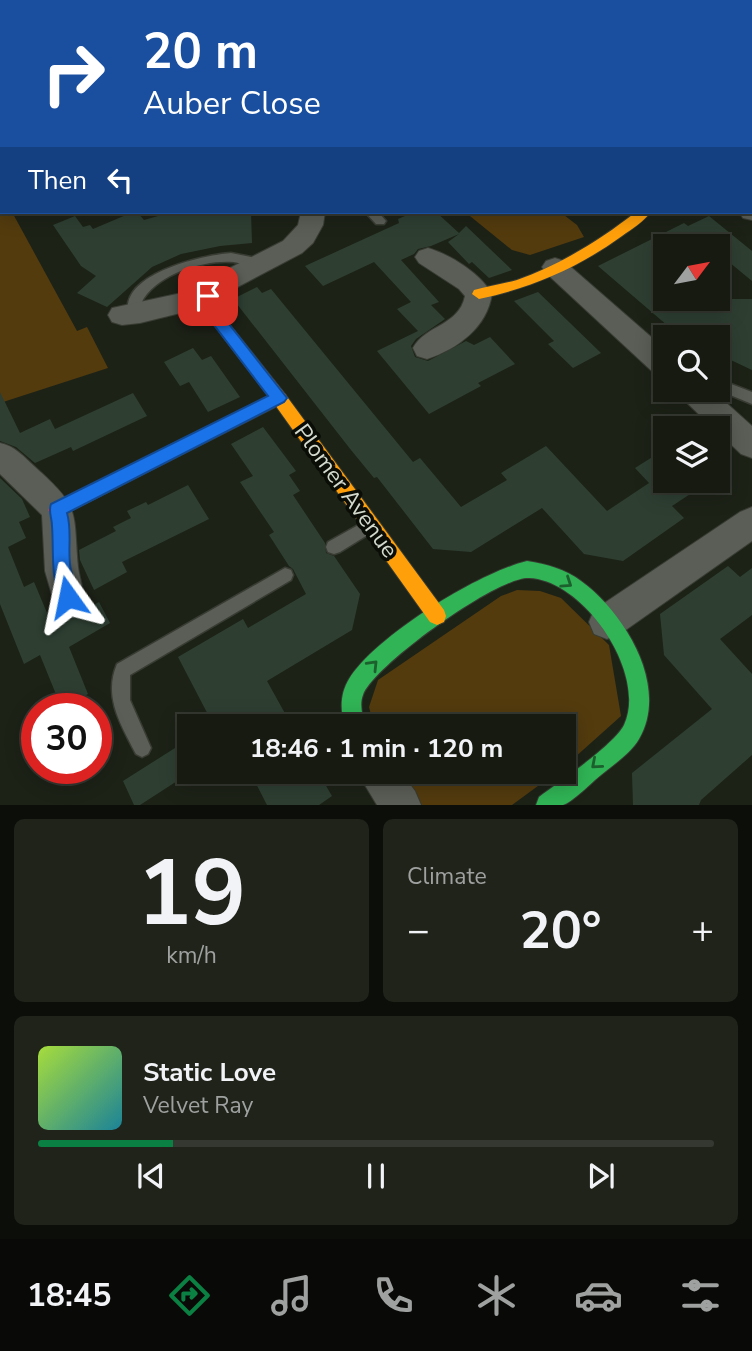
<!DOCTYPE html>
<meta charset="utf-8">
<style>
body{margin:0;font-family:"Nunito Sans",sans-serif;background:#1f231a;color:#f1f3f6;height:100vh;display:flex;flex-direction:column;font-size:26px;white-space:nowrap}
*{box-sizing:border-box;margin:0}
p{font-size:23px;color:#9ea19f}
.icon{flex:none;width:38px;height:38px;fill:none;stroke:currentColor;stroke-width:2;stroke-linecap:round;stroke-linejoin:round}
.map{position:relative;height:805px;overflow:hidden}
.panel{display:flex;flex-direction:column;gap:14px;padding:14px;background:#0c0e09;flex:1}
.panel>*{flex:none}
.guide{position:absolute;left:0px;top:0px;width:752px;height:214px;box-shadow:0 4px 18px #0003,0 0 0 2px #353831;background:#1a4fa0;color:#fff;overflow:hidden}
.needle{width:46px;rotate:58deg}
.controls{position:absolute;left:653px;top:234px;display:grid;gap:14px}
.controls a{display:grid;place-items:center;width:77px;height:77px;border-radius:0px;background:#161a11;box-shadow:0 4px 18px #0003,0 0 0 2px #353831;font-size:35px}
.speed{position:absolute;left:21px;top:693px;display:flex;gap:14px;font-size:35px;font-weight:700;text-align:center}
.speed>*{display:grid;place-content:center;width:91px;height:91px;border-radius:50%;background:#161a11;box-shadow:0 4px 18px #0003,0 0 0 2px #353831;line-height:1}
.speed .limit{border:10px solid #d22;background:#fff;color:#111}
.pin{position:absolute;display:grid;place-items:center;width:60px;height:60px;color:#fff;margin:-30px;border-radius:14px;box-shadow:0 4px 10px #0006}
.me{position:absolute;width:77px;margin:-38px;rotate:348deg;stroke-linejoin:round;filter:drop-shadow(0 0 5px #0008)}
.turn{display:flex;align-items:center;gap:24px;height:147px;padding:0 28px;font-size:32px}
.turn .icon{width:91px;height:91px;stroke-width:2.5}
.turn b{display:block;font-size:49px;line-height:60px}
.then{display:flex;align-items:center;height:66px;padding:0 28px;background:#0003;gap:14px;font-size:26px}
.big{font-size:52px;font-weight:700;line-height:1.1}
.panel .tile{flex:1;display:flex;flex-direction:column;justify-content:center;gap:10px;min-width:0;padding:0 24px;border-radius:10px;background:#1f231a}
.panel .dial{align-items:center;gap:0}
.dial b{font-size:91px;line-height:1}
.song{display:flex;align-items:center;gap:21px}
.cover{width:84px;height:84px;border-radius:10px;background:linear-gradient(135deg,hsl(80 70% 55%),hsl(190 70% 35%))}
.played{height:7px;border-radius:4px;background:linear-gradient(90deg,#0b8043 20%,#353831 20%)}
.keys{display:flex;justify-content:space-around;direction:ltr}
.heat{display:flex;justify-content:space-between;align-items:center;font-size:38px;direction:ltr}
.panel .tiles{flex:1;display:grid;gap:14px;grid-template-columns:1fr 1fr}
.tile:last-child{grid-column:span 2}
.trip{position:absolute;left:177px;top:714px;width:399px;height:70px;border-radius:0px;background:#161a11;box-shadow:0 4px 18px #0003,0 0 0 2px #353831;font-weight:700;line-height:70px;text-align:center}
.dock{display:flex;height:112px;justify-content:space-around;align-items:center;background:#090a07;color:#9ea19f}
.dock .icon{width:49px;height:49px}
.dock .active{color:#0b8043}
.dock b{font-size:32px;color:#f1f3f6}
.map>svg:first-child{display:block}
</style>
<div class="map">
<svg width="752" height="805" viewBox="0 0 752 805">
<rect width="100%" height="100%" fill="#1d2217"/>
<!-- green -->
<path fill="#533b0e" d="M0,189L2,212H12L77,331L87,327L108,368L0,403Z
M465,212H560L577,225L584,237L530,255L512,250Z
M517,590L540,591L561,598L609,645L621,716L564,767V726H374L369,707L378,680L501,596Z
M396,772H557L512,805H422Z"/>
<!-- building -->
<path fill="#2e3f32" d="M133,212H137L144,220L172,212H251L252,243L220,246L181,254L152,267L107,307L77,293L96,276L81,266L53,225L75,216L83,227L90,225L93,229Z
M414,212H436L459,233L466,226L512,270L489,278L472,262L469,264L448,242L459,234L431,246L418,249L414,254L401,260L439,302L431,305L445,319L416,339L411,346L415,357L428,361L466,341L474,345L490,337L515,364L478,383L481,386L429,414L377,351L418,331L397,309L411,302L374,262L323,286L305,266L399,223L398,219Z
M709,216L752,251V281L718,253V247H665V264L651,271L665,284V299H752V370L718,354V338H682L598,266L684,223L688,226Z
M257,287L262,293L271,289L413,462L420,458L461,507L507,480L501,473L546,446L607,511L649,483L635,468L665,449V481H710L672,506L684,518L623,561L584,554L542,508L471,552L433,549L377,477L374,478L351,450L233,299Z
M538,292L601,353L573,368L548,344L554,341L514,301Z
M193,348L202,360L211,356L240,397L208,412L189,382L180,386L164,362Z
M0,392L20,433L50,419L55,429L133,393L147,416L73,451L71,447L35,463L16,447L0,441Z
M263,427L296,471L289,475L300,491L293,495L325,543L326,553L334,556L360,594L352,630L267,681L292,726H214L178,657L243,619L248,628L306,594L293,569L289,566L269,535L274,532L240,482L253,476L231,444Z
M0,478L22,499L30,517L19,522L26,538L8,547L24,587L34,582L53,627L99,602L110,623L69,647L88,694L62,709L40,655L24,664L0,604Z
M188,485L209,519L122,562L127,572L94,590L80,560L79,550L116,531L113,527L131,518L127,511L146,502L148,505Z
M728,566L740,577L752,568V615L720,639L752,674V755L701,800L699,805H633L632,773L712,709L664,655L660,614Z
M175,748L188,774L140,805H134L123,781Z
M250,772H318L332,796L319,805H267Z"/>
<g fill="none" stroke-linecap="round" stroke-linejoin="round">
<defs>
<path id="lane" d="M365,212H378L386,221L384,224H376Z
M231,253L251,257L264,267L258,271C249,268 243,263 233,262C204,260 161,273 144,298C140,304 142,312 140,318H130C113,275 203,255 231,253Z
M718,379L752,392V404L718,390Z
M369,519L374,521L377,526L374,531L340,552L334,554L328,552L326,547L328,542Z
M285,568L291,570L293,575L291,580L130,675V700L151,748L148,754L142,757L136,754C121,725 103,697 117,664Z"/>
<path id="street" d="M751,203H752V220L743,218L739,212H751Z
M301,212H325L323,225L313,243L302,253L232,290L217,304L140,323L122,325L112,322L108,315L112,308L200,289L214,276L283,241L298,225Z
M428,248C451,255 480,273 492,294C487,327 458,349 427,359L417,356L413,348C425,325 459,326 465,296L459,289L419,263L415,257L419,251Z
M555,258L564,261L665,349V377L655,374L546,273L542,267L546,261Z
M677,390H712L752,426V458L741,454L718,432V429H714L682,398Z
M0,443C15,446 24,457 35,467C81,508 73,510 78,567C80,583 87,593 80,609L68,613L56,609L45,571L42,515L0,474Z
M752,507V541L620,634L607,639L594,634L589,622L594,610L740,512Z
M357,772H401L415,791L421,805H377Z"/>
<path id="fast" d="M527,561C547,564 565,569 581,581C624,612 670,686 639,739C631,753 613,765 601,775C592,782 573,802 563,805C556,805 544,805 536,805L539,797C559,782 614,745 624,725C648,674 584,580 529,578C498,576 373,666 363,695C359,705 363,717 365,726H345C340,710 340,694 349,679C376,636 478,573 527,561Z"/>
<path id="slow" d="M636,212H651C643,222 632,229 622,236C578,268 531,288 479,299L472,294L474,290C488,286 503,284 517,280C560,265 600,240 636,212Z
M208,291L213,292L222,315L285,394L444,610L446,616L444,622L437,625L430,622L273,402L211,321L201,296Z"/>
<path id="jam" d="M279,392L285,394L287,398L285,402L63,515L57,518L51,515L48,510L51,505Z"/>
</defs>
<!-- lane casing -->
<use href="#lane" stroke="#383c33" stroke-width="3"/>
<!-- street casing -->
<use href="#street" stroke="#383c33" stroke-width="2"/>
<!-- fast casing -->
<use href="#fast" stroke="#383c33" stroke-width="2"/>
<!-- slow casing -->
<use href="#slow" stroke="#383c33" stroke-width="2"/>
<!-- jam casing -->
<use href="#jam" stroke="#383c33" stroke-width="2"/>
<!-- lane -->
<use href="#lane" fill="#5a5e56" fill-rule="evenodd"/>
<!-- street -->
<use href="#street" fill="#5a5e56" fill-rule="evenodd"/>
<!-- fast -->
<use href="#fast" fill="#30b455" fill-rule="evenodd"/>
<!-- slow -->
<use href="#slow" fill="#ff9f0a" fill-rule="evenodd"/>
<!-- jam -->
<use href="#jam" fill="#e5322d" fill-rule="evenodd"/>
</g>
<!-- one-way arrows -->
<defs><path id="oneway-chevron" d="M-2-3.5L2.5 0L-2 3.5" fill="none" stroke-width="1.6" stroke-linecap="round" stroke-linejoin="round" transform="scale(1.75)"/></defs>
<g stroke="#1c602e">
<use href="#oneway-chevron" transform="translate(567 583) rotate(34)"/>
<use href="#oneway-chevron" transform="translate(373 665) rotate(-46)"/>
<use href="#oneway-chevron" transform="translate(596 764) rotate(139)"/>
</g>
<!-- route -->
<path fill="#1a73e8" stroke="#114b97" stroke-width="2" d="M208,291L213,293L222,315L287,398L284,402L67,513C72,530 68,547 70,564C71,577 80,591 75,603L68,605L62,603C50,578 54,553 52,526C52,517 48,512 51,504L268,396L211,321L201,296Z"/>
<g text-anchor="middle" dominant-baseline="central" stroke-width="7" stroke-linejoin="round" paint-order="stroke">
<!-- street labels -->
<g font-size="23" fill="#d3d9cd" stroke="#090d06">
<text transform="translate(346 491) rotate(54)">Plomer Avenue</text>
</g>
</g>
</svg>
<div class="controls">
<a><svg class="needle" viewBox="-14 -14 28 28"><path d="M0-13l5 13h-10z" fill="#e53935"/><path d="M0 13l5-13h-10z" fill="#9ea19f"/></svg></a>
<a><svg class="icon" aria-label="search" viewBox="0 0 24 24"><circle cx="10" cy="10" r="6"/><path d="M15 15l6 6"/></svg></a>
<a><svg class="icon" aria-label="layers" viewBox="0 0 24 24"><path d="M12 4l9 5-9 5-9-5zM3 14l9 5 9-5"/></svg></a>
</div>
<div class="speed"><div class="limit">30</div></div>
<div class="pin" style="left:208px;top:296px;background:#d93025"><svg class="icon" aria-label="arrive" viewBox="0 0 24 24"><path d="M6 21V4h12l-3 4 3 4H6"/></svg></div>
<svg class="me" style="left:68px;top:597px" viewBox="-20 -20 40 40"><path d="M0-17L14 15 0 8-14 15z" fill="#1a73e8" stroke="#fff" stroke-width="4"/></svg>
<div class="trip">18:46 · 1 min · 120 m</div>
<div class="guide">
<div class="turn"><svg class="icon" aria-label="right" viewBox="0 0 24 24"><path d="M7 20v-9h11M14 6l5 5-5 5"/></svg><div><b>20 m</b>Auber Close</div></div>
<div class="then">Then<svg class="icon" aria-label="left" viewBox="0 0 24 24"><path d="M17 20v-9H6M10 6l-5 5 5 5"/></svg></div>
</div>
</div>
<section class="panel">
<div class="tiles">
<div class="tile dial"><b>19</b><p>km/h</p></div>
<div class="tile"><p>Climate</p>
<div class="heat"><a>−</a><b class="big">20°</b><a>+</a></div>
</div>
<div class="tile">
<div class="song"><i class="cover"></i><div><b>Static Love</b><p>Velvet Ray</p></div></div>
<div class="played"></div>
<div class="keys"><svg class="icon" aria-label="previous" viewBox="0 0 24 24"><path d="M18 5L8 12l10 7zM5 5v14"/></svg><svg class="icon" aria-label="pause" viewBox="0 0 24 24"><path d="M8 5v14M16 5v14"/></svg><svg class="icon" aria-label="next" viewBox="0 0 24 24"><path d="M6 5l10 7-10 7zM19 5v14"/></svg></div>
</div>
</div>
</section>
<nav class="dock">
<b>18:45</b>
<svg class="icon active" aria-label="directions" viewBox="0 0 24 24"><path d="M12 3l9 9-9 9-9-9zM9 14v-3h6M13 9l2 2-2 2"/></svg>
<svg class="icon" aria-label="music" viewBox="0 0 24 24"><path d="M9 18V5l10-2v13"/><circle cx="6" cy="18" r="3"/><circle cx="16" cy="16" r="3"/></svg>
<svg class="icon" aria-label="phone" viewBox="0 0 24 24"><path d="M5 4h4l2 5-3 2q2 4 5 5l2-3 5 2v4C11 20 4 13 5 4z"/></svg>
<svg class="icon" aria-label="climate" viewBox="0 0 24 24"><path d="M12 3v18M4 7l16 10M4 17L20 7"/></svg>
<svg class="icon" aria-label="car" viewBox="0 0 24 24"><path d="M5 17H2v-5l4-1 3-4h7l3 4 3 1v5h-3M9 17h6M6 11h13"/><circle cx="7" cy="17" r="2"/><circle cx="17" cy="17" r="2"/></svg>
<svg class="icon" aria-label="filters" viewBox="0 0 24 24"><path d="M4 7h16M4 17h16"/><circle cx="9" cy="7" r="2"/><circle cx="15" cy="17" r="2"/></svg>
</nav>
